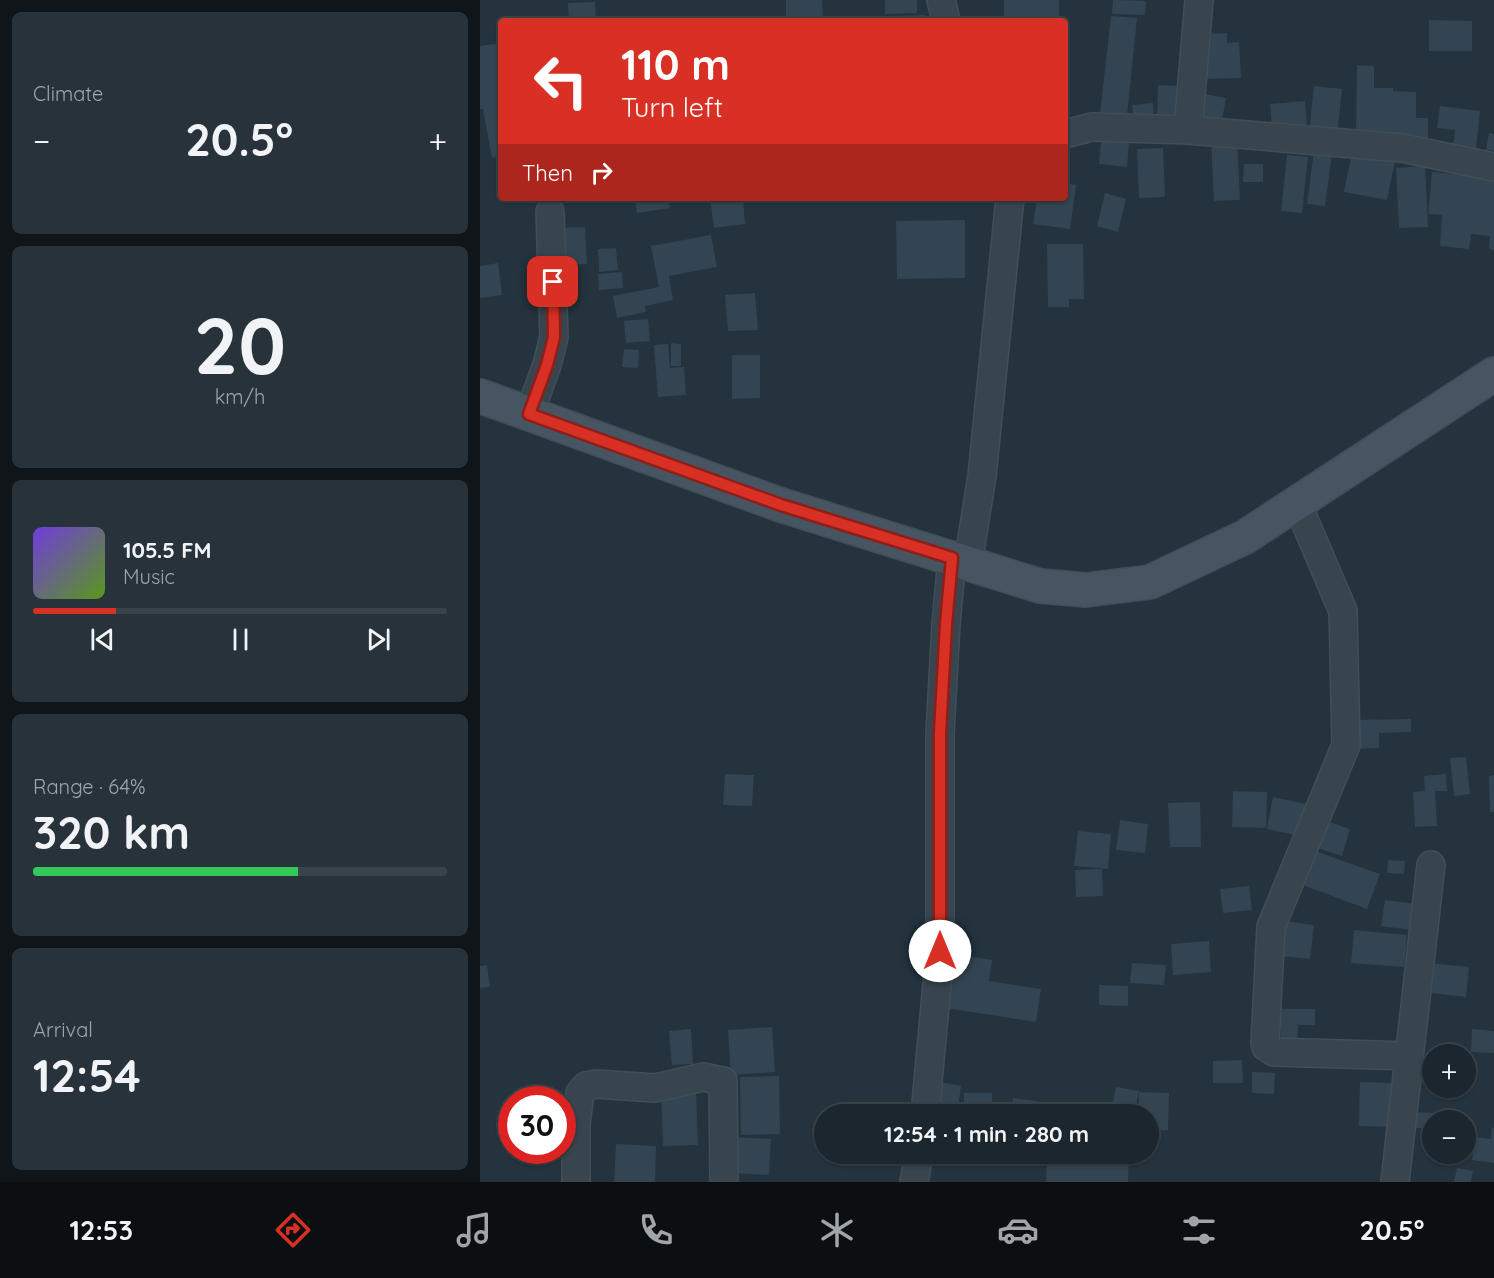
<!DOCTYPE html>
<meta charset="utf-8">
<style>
body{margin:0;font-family:Quicksand,sans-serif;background:#28323a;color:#f1f3f6;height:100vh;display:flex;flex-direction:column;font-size:22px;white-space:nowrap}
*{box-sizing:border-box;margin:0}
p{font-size:20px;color:#a0a5aa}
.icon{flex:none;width:33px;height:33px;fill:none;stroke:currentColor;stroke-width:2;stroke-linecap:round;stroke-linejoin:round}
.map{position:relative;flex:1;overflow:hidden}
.sheet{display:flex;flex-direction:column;gap:12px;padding:12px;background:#0f1519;width:480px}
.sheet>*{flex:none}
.hud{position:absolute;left:18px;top:18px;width:570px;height:183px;border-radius:6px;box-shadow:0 2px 4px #0004,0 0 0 2px #39434a;background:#d93025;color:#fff;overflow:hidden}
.fabs{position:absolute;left:942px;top:1044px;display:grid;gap:12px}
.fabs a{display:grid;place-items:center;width:54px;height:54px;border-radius:50%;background:#1b262e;box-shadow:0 2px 4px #0004,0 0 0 2px #39434a;font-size:30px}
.speed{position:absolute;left:18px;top:1086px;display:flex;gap:12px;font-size:30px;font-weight:700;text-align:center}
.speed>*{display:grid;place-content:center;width:78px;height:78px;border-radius:50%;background:#1b262e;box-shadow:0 2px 4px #0004,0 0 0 2px #39434a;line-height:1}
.speed .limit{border:9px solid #d22;background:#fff;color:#111}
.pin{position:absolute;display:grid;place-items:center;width:51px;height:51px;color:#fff;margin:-26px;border-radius:12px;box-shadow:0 3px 9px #0006}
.me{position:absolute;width:66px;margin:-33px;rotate:0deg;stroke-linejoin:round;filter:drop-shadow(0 0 4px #0008)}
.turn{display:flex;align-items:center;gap:21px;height:126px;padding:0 24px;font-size:27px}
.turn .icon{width:78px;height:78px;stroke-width:2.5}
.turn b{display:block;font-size:42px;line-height:51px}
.then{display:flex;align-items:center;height:57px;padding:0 24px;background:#0003;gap:12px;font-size:22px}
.big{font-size:45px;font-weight:700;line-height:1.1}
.sheet .widget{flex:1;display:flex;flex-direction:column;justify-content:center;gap:9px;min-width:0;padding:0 21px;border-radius:9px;background:#28323a}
.sheet .dial{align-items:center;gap:0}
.dial b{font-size:78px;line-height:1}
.song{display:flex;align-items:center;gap:18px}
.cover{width:72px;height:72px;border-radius:9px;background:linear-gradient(135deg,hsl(260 70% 55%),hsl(90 70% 35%))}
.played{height:6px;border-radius:3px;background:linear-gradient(90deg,#d93025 20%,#39434a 20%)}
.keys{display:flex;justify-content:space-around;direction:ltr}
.heat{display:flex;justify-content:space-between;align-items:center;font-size:33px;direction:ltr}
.charge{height:9px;border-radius:4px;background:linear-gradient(90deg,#34c759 64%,#39434a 0)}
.trip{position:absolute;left:334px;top:1104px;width:345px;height:60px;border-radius:30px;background:#1b262e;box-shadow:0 2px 4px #0004,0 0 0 2px #39434a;font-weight:700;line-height:60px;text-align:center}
.dock{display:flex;height:96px;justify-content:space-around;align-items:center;background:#0b0f12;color:#a0a5aa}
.dock .icon{width:42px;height:42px}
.dock .current{color:#d93025}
.dock b{font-size:27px;color:#f1f3f6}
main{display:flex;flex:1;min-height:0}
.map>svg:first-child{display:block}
</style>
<main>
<section class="sheet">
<div class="widget"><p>Climate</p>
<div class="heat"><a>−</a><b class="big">20.5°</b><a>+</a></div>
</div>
<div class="widget dial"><b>20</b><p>km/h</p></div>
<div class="widget">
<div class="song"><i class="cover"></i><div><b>105.5 FM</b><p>Music</p></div></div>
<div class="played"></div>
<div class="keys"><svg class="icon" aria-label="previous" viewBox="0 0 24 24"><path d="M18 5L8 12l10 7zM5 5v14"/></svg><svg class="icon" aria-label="pause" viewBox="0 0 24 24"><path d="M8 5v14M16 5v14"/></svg><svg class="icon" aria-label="next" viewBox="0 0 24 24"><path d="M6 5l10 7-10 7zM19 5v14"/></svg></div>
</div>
<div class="widget"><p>Range · 64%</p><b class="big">320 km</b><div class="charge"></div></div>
<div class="widget"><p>Arrival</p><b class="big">12:54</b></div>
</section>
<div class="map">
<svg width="1014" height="1182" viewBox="0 0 1014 1182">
<rect width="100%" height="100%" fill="#24333e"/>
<!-- building -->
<path fill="#334552" d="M306,0H342L343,21H306Z
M405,0H437V13L405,14Z
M524,0H579V21H524Z
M633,0L666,1L665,15L632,14Z
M115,2L116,21H89L88,3Z
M445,15V21H413V16Z
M631,16L657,18L647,116L620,114Z
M949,20L992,21V51H949Z
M747,33V43L759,42L761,78L723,79L721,34Z
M21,43V156L12,158L3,109H0V46Z
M877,65L894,66V88H913V91L936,92V118H948V138L876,137Z
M678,85L704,86L703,119H677Z
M834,86L862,89L857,136L829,133Z
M719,93L746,98L741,126L714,121Z
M825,101L827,126L792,128L790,104Z
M673,103L674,120L654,122L652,105Z
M960,106L1000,111L996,149L973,147L975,130L957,128Z
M1009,133L1014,134V151L1006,150Z
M621,141L649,143L647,167L619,164Z
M757,141L760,200L734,201L731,142Z
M683,148L685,197L659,198L657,149Z
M834,150L852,153L845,206L827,204Z
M872,152L915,161L907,200L864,192Z
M807,155L828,157L822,213L801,211Z
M764,164H783V182H763Z
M945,166L948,227L919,228L916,168Z
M952,172L1014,178V250L1009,249L1010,236L991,234L989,249L960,246L962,215L948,214Z
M585,183L596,185L590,229L553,224L557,198H585Z
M625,193L646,199L638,232L617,226Z
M155,198H188L190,208L157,213Z
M230,198H263L265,224L234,228Z
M485,220V278L417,279L416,221Z
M105,227L107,264L78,265L76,228Z
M231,235L237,267L189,276L193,300L165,306L166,312L137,318L133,296L179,287L171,246Z
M567,244H603L604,299H589V307H568Z
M136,248L138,270L119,272L118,249Z
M18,263L22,295L0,298V266Z
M142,272L143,288L119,290L118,274Z
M275,293L278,330L248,331L245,295Z
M168,319L170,341L146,343L144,321Z
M191,343L201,344V366H191Z
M188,344L190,368L204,367L206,395L178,397L174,345Z
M144,349L159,350L158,368L142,367Z
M252,355H280V398L252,399Z
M931,719V732L899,733V748L872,749V720Z
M986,757L990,794L974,796L970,758Z
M245,774L274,775L272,806L243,805Z
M966,774L967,791H955L957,826L935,827L933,792L945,791L944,776Z
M1014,775V812H1010L1009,776Z
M753,791L787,792L786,828L752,827Z
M793,797L826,804L820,836L787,829Z
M720,802L721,847H690L688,803Z
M841,819L870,829L862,856L832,846Z
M640,820L668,824L665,853L636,850Z
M598,831L631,834L628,869L594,866Z
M832,850L900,874L887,909L820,884Z
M908,860L925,861L924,874L907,873Z
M622,869L623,896L596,897L595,870Z
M769,886L772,910L743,913L740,889Z
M905,900L936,904L932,930L901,926Z
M804,921L834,925L830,959L800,956Z
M874,930L927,935L924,967L871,963Z
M729,941L731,972L693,975L691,944Z
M467,953L512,960L509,981L561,989L556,1022L459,1007Z
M652,963L686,965L684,985L650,983Z
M947,963L989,967L986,997L944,992Z
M7,965L10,987L0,988V966Z
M619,985L648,986V1006L619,1005Z
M801,1009H835V1025H818L817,1049L801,1048Z
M292,1027L295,1072L251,1075L248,1030Z
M211,1029L213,1064L192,1065L189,1031Z
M992,1029L1014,1031V1053L991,1052Z
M762,1060L763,1083H733V1061Z
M772,1072L795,1073L794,1094L772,1093Z
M299,1076L300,1134L261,1135L260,1077Z
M459,1082L481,1086L477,1114H454Z
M880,1082L912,1083L911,1127L879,1126Z
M636,1087L659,1091L654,1114L631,1111Z
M216,1091L218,1145L183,1146L181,1092Z
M659,1092L689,1093L688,1130H669V1114H659Z
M484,1093H512V1114H484Z
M533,1098L570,1103L569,1114H531Z
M924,1111L963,1114V1120H952V1129L924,1127Z
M1012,1127L1014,1128V1163L992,1160L995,1137L1011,1139Z
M252,1137L291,1139L289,1175L250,1173Z
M136,1144L176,1146L175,1182H134Z
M622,1154H649L648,1182H566L567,1161L622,1163Z
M977,1168L993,1171L991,1182H974Z"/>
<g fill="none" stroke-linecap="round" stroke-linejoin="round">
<defs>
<path id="street" d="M461,0L466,21
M708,130L719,0
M585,134L612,127L708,130L922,148L1014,167
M49,414L67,365L74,337L70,212
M817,503L863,611L866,745L791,927L785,1043L786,1047L794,1052L929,1056
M488,563L502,476L530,198
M445,1114L460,951V733L466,624L472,558
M96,1182V1123L100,1093L106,1086L116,1084L175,1088L223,1077L243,1081L244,1182
M434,1182L439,1154
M915,1182L951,865"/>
<path id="secondary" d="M0,396L301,505L560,586L606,590L670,582L765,537L1014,374"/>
</defs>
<!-- street casing -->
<use href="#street" stroke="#414e57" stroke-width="30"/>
<!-- secondary casing -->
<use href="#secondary" stroke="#414e57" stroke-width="36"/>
<!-- street -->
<use href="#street" stroke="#38454e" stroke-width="27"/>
<!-- secondary -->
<use href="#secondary" stroke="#465561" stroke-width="33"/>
</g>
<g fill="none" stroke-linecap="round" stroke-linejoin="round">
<defs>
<path id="route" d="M73,282L74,337L67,365L49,414L301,505L472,558L466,624L460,733V951"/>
</defs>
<!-- route casing -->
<use href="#route" stroke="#8d1f18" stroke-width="15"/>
<!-- route -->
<use href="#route" stroke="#d93025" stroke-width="10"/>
</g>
</svg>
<div class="fabs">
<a>+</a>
<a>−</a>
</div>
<div class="speed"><div class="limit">30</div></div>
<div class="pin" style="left:73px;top:282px;background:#d93025"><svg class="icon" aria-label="arrive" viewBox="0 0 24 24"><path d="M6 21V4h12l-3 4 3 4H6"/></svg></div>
<svg class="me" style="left:460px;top:951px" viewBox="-20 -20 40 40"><circle r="19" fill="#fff"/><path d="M0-13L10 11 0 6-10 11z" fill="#d93025"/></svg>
<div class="trip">12:54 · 1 min · 280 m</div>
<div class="hud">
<div class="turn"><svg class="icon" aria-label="left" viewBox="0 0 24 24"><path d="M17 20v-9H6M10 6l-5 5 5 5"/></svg><div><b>110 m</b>Turn left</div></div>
<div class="then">Then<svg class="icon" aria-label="right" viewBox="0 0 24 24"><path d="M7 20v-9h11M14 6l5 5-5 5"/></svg></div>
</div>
</div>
</main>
<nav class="dock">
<b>12:53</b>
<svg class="icon current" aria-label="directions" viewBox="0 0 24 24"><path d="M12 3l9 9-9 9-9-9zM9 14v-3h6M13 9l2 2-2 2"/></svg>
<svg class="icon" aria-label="music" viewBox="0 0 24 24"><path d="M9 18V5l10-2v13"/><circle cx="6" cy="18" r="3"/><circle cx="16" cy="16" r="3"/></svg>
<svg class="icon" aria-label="phone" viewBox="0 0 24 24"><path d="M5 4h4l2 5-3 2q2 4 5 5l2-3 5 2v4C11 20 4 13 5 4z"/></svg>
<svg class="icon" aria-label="climate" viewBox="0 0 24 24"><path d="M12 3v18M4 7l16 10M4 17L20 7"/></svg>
<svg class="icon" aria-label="car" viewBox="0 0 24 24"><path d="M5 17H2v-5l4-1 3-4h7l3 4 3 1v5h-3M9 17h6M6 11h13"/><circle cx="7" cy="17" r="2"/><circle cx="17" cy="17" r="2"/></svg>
<svg class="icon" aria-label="filters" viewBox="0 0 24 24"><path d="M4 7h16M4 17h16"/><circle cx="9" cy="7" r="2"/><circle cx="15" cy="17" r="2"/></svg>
<b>20.5°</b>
</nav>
